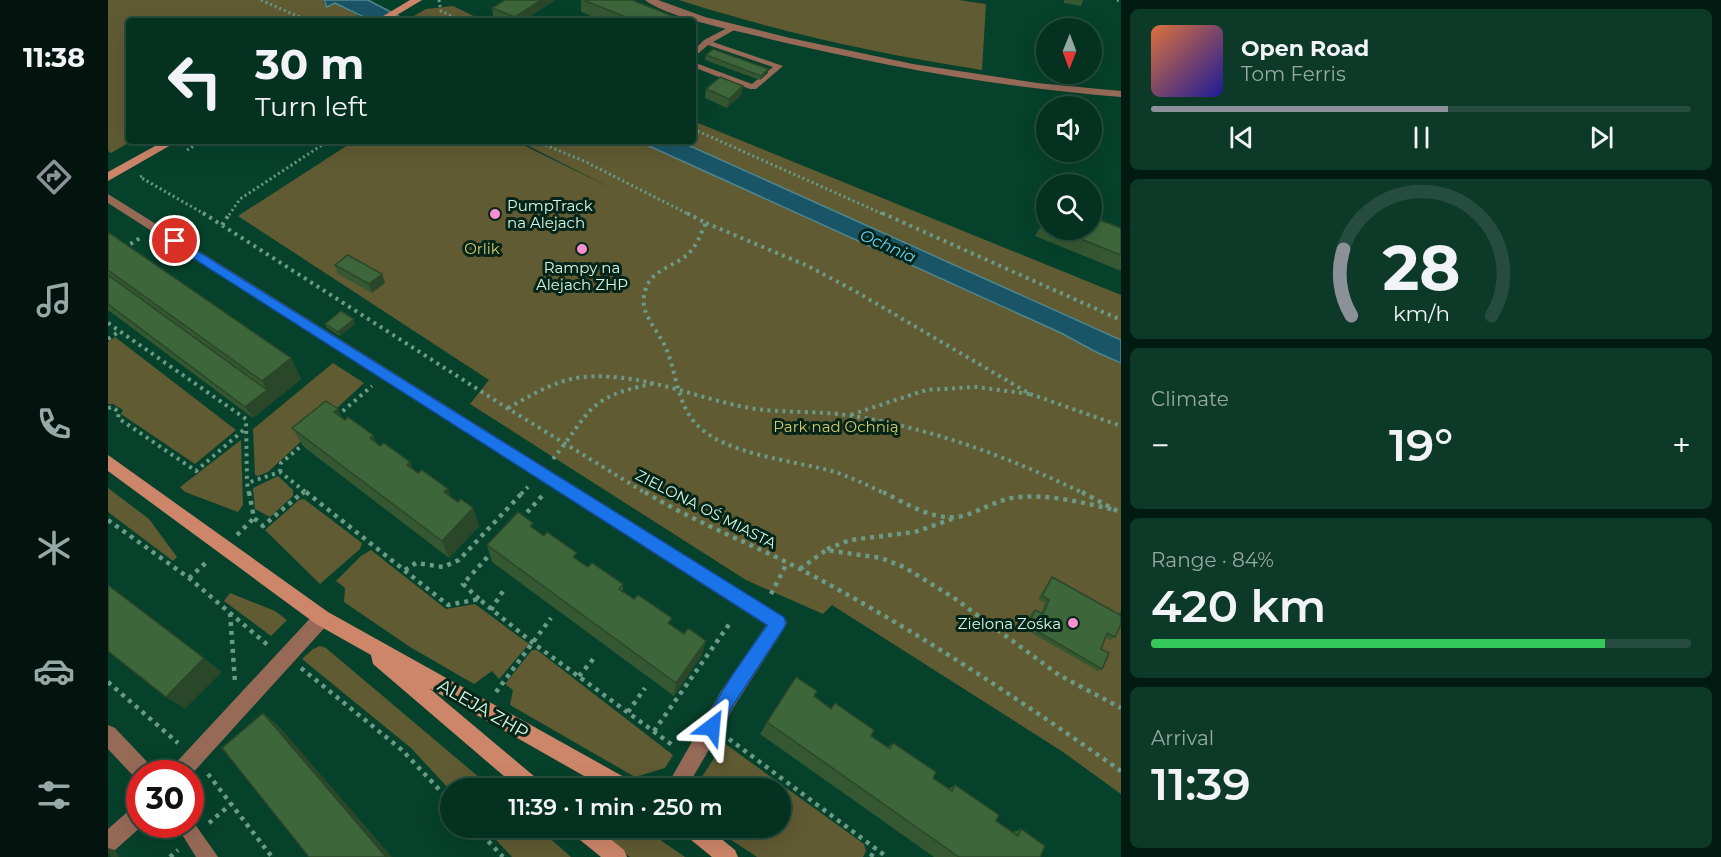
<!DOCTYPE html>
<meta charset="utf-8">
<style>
body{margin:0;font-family:Montserrat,sans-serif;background:#0d3929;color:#f1f3f6;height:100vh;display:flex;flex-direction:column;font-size:22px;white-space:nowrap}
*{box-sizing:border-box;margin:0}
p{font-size:20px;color:#97a9a5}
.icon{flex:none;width:33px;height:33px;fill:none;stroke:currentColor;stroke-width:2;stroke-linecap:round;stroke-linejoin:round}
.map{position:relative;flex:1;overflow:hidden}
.drawer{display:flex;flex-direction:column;gap:9px;padding:9px;background:#021b12;width:600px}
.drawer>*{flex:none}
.hud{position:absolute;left:18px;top:18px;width:570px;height:126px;border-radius:6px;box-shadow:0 6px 24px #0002,0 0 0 2px #254c3e;background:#043120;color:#f1f3f6;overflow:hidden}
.needle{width:39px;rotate:181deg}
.tools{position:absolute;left:928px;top:18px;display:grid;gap:12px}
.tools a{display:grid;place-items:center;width:66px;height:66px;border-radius:50%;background:#043120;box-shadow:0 6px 24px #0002,0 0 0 2px #254c3e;font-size:30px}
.speed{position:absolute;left:18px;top:760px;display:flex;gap:12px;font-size:30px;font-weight:700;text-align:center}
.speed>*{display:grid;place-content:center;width:78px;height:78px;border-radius:50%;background:#043120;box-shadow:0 6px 24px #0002,0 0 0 2px #254c3e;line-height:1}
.speed .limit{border:9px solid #d22;background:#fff;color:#111}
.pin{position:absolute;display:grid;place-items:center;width:51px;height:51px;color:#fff;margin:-26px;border:3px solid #fff;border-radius:50%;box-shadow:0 2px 6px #0007}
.me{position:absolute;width:66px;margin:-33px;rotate:29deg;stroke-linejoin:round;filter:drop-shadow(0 0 4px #0008)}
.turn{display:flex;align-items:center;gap:21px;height:126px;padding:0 30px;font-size:27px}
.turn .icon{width:78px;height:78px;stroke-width:2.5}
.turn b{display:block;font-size:42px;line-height:51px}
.big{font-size:45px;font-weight:600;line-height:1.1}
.drawer .tile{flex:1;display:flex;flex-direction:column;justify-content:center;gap:9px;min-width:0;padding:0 21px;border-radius:9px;background:#0d3929}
.drawer .dial{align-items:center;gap:0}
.dial svg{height:156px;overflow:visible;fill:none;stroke:#254c3e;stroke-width:7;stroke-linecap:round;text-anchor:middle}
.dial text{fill:#f1f3f6;stroke:none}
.song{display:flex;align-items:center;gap:18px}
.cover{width:72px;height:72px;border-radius:9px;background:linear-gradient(135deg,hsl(20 70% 55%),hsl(240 70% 35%))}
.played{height:6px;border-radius:3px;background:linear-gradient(90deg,#8c9099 55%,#254c3e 55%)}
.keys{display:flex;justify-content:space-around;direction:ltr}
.heat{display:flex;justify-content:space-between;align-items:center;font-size:33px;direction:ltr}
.charge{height:9px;border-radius:4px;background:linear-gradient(90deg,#34c759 84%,#254c3e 0)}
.trip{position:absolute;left:332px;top:778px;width:351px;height:60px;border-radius:30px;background:#043120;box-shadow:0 6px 24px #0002,0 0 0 2px #254c3e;font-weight:600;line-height:60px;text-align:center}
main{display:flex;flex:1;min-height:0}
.tab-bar{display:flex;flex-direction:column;width:108px;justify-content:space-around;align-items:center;background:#02140d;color:#97a9a5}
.tab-bar .icon{width:42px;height:42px}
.tab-bar .on{color:#8c9099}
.tab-bar b{font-size:27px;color:#f1f3f6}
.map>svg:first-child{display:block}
</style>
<main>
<nav class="tab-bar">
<b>11:38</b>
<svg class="icon on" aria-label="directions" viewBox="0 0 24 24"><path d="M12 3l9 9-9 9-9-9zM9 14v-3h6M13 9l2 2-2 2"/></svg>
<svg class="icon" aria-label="music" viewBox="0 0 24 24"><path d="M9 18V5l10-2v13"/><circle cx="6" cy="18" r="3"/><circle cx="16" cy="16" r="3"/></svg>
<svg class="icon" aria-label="phone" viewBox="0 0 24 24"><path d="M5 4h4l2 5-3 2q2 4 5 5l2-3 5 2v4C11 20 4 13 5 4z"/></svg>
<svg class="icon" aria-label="climate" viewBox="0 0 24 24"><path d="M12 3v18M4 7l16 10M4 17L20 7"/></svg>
<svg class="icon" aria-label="car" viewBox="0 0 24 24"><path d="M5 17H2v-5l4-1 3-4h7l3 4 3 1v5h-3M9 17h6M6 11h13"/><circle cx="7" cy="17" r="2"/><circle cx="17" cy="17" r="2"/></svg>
<svg class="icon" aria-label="filters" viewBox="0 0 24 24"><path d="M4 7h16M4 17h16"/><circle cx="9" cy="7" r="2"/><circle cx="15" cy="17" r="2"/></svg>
</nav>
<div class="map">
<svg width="1013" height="857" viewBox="0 0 1013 857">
<rect width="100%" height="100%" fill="#06412b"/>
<!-- green -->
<path fill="#605b33" d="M0,0H216L215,3H227L250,15L240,21H21V141H24L3,153L0,151Z
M571,0H851L878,4L874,70C772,54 670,32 571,0Z
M345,6L376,21L299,20L318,9Z
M585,121L1013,295V340L571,141H585Z
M246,141H407L507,190L411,141H531L953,333L988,352L1013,363V794L955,752L724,605L715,614L638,580L362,404L381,380L130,216Z
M7,337L128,430L87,464L13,414L15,410L5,404H0V342Z
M225,363L256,383L160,472L150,476L147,475L145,429Z
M133,440L135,505L130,512L77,492L72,487Z
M170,476L185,490V496L162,517L147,509L145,488Z
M0,488L41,519L69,557L65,561L0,512Z
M196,499L254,543L252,549L212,584L157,530L191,500Z
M263,550L338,609L367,604L421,644L391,679L384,671L366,684L302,647L236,602L237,588L228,581L253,556Z
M122,593L167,611L179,620L163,636L116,601Z
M212,646L218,648L385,789L342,790L303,748L194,659L205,649Z
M424,650H429L565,755L557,768L527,777L402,705L405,690L397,684Z
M616,743L756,844L758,851L755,857H649L605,828H672V789H586Z
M377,828H430L463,857H404Z
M493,828H535L577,857H522L497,839Z"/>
<!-- water -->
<path fill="#1a5567" stroke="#52868d" stroke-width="1.5" d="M216,0H260L300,21H264L227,3L219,7Z
M530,141H571L1013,340V363L988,352L953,333Z"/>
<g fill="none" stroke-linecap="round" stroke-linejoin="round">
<!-- path-far2 -->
<path stroke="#6b9a86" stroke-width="3" stroke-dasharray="2 3" stroke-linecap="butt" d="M153,0L201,21
M331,0L333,11L354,21
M1009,0L1013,1
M585,129L777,215
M428,141L478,162L582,215
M79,150L94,141
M34,176L32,177L98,215
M121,215L132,199L220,141"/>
<!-- path-far1 -->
<path stroke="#6b9a86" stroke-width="4" stroke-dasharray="3 4.5" stroke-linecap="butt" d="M95,213L399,408L539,494
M579,213L598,223C593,232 590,243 583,251C570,266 545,268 538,288C529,312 548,327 557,346C568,370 568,397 584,419C610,455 687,460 727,472C745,478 761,486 778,494
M774,213L1013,320
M598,223L700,266L747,291L922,394L868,387L818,390L742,415
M114,225L122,213
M16,248L32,238
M0,323L138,419L139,483
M0,339L12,331
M922,394L1013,426
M0,408L4,407L11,412L10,418L88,471L138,428
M400,408C424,395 447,380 475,377C531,372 582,396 636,407C672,414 709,410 745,416C826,429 903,458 977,494
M229,416L264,386
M445,459C483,412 478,397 544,384
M172,472L173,463L198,442
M141,494L139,483L172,472L200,494
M194,494L196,492
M413,494L420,487"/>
<!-- path -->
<path stroke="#6b9a86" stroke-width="4.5" stroke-dasharray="4 5" stroke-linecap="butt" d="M141,492L146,518L155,526L195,492
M198,492L340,605L371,599L425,643L567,747
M537,492C586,522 642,543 692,569C805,628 909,698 1013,771
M775,492C799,504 830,524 858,515C876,509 891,499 910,497C943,494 976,503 1007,510
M974,492L1013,513
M413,519L434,496
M0,520L81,578L162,647
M129,535L146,518
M719,549L742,540L807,532L844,519
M692,569L718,550L773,558L796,567L846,598L951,675L1013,708
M297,570L308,563L335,567L351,560L415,492
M81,578L101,560
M663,594L679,563
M371,599L355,584L384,552
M383,610L395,591
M122,613L127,682
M193,668L294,750L342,801
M471,676L487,657
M0,682L70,743
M388,692L443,618
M520,712L537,688
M546,731L622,623
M621,739L779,857
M100,774L164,857
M101,823L123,804
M368,828L395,857
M62,857L70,850
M763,857L767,848"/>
<!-- lane -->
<path fill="#976a58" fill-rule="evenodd" d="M625,25H628V29L605,42L675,66L648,89H642L585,67V62L644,84L665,67L600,45L585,58V51L596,40Z"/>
<!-- street -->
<path fill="#976a58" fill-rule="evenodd" d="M537,0H550L597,17L682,38L805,64L929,83L1013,91V97C887,87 764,64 641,34C615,28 557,16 537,0Z
M0,194L676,617L679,623L676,629L627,705L578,789H557L613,691L658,625L0,203Z
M214,610L220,612L223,618L220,624L82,776V774H61L64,767L208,612Z
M0,725L7,728L44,767L47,774H32L30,781L0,749Z
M32,804V825H35L7,850L0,853V829L25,807Z
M82,817L110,857H88L68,825H82Z"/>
<!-- secondary -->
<path fill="#ce866a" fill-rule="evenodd" d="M302,0H314L279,21H267Z
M56,141H70L0,181V172Z
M0,455L220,612L525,782L528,789H499L321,688L433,782L436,789H411L265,664L263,655L208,624L0,471Z
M463,828H489L516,850L519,857H493L466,835Z
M574,828H600L627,850L630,857H604L577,835Z"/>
</g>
<!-- wall -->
<path fill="#355833" d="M447,0L415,21H395L385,17L384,8Z
M473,0H524L572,19V21H496L473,12Z
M956,0H975V1L973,6L956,3Z
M598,55L660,73L652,80L597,60Z
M635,86L633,95L619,108L597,98L598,89Z
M939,216V230H984L1013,228V271L927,236Z
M0,232L183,358L193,379L145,418L0,310Z
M227,265L274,274L277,283L264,293L230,274Z
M217,324H247L232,336L219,328Z
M233,417L272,446L302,462L305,469L350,502L365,508L371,526L341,558L196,447L184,428Z
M426,529L480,567L515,584V592L562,625L594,655L566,696L384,562L379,545Z
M944,577L1009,614L1013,611V624L1007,637L1002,640L997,637L993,649L994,669L990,671L917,629L923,613L927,610L933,613L937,603L930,599L941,581Z
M706,696L723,708L727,703L763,736L780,747L785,743L825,778L840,789L847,785L888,821L905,832L913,829L932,857H826L652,734L659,722Z"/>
<!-- shaded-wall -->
<path fill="#2b4729" d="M433,0H447L415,21H407V17Z
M660,69V73L652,80L653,76Z
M590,81L589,86L585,89V85Z
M635,86L633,95L619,108L621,99Z
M274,274L277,283L264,293L261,284Z
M246,319L247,324L232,336L230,332Z
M183,358L193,379L145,418L137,407L159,390L154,381Z
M230,409L239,430L226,412Z
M265,435L274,455L262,438Z
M302,462L310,481L299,465Z
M340,489L346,507L336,492Z
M365,508L371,526L341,558L334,541Z
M598,641L594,655L566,696L568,683Z
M96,658L114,672L77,709L58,697Z
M155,713L170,725L284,857H278Z
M0,848L7,850L11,857H3L0,852Z"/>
<!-- building -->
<path fill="#3e663b" stroke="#2b4729" stroke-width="1.5" d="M397,0H433L407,17L384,8Z
M475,0H524L572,19L569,21H528Z
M605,49L660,69L653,76L598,55Z
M612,77L635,86L621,99L598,89Z
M585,79L590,81L585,85Z
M939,216V225L934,223Z
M984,217L1013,228V255L950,230H984Z
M0,232L183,358L154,381L0,270Z
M240,255L274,274L261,284L227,265Z
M0,275L159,390L137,407L0,304Z
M233,311L246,319L230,332L217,324Z
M218,401L230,409L226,412L237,420L240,417L265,435L262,438L272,446L276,443L302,462L299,465L310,473L314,470L340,489L336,492L350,502L353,499L365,508L334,541L184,428Z
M410,512L425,523L422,526L436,536L439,532L469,553L465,557L480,567L484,563L515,584L511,589L526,599L530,595L564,618L560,623L576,634L580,628L598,641L568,683L379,545Z
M944,577L1012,615L1013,612V624L1007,637L999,633L993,649L1001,653L994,669L920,626L927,610L935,614L941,600L934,596Z
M0,585L96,658L58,697L0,651Z
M688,677L709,691L706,696L723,709L727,703L766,730L763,736L782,749L785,743L828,772L825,778L844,791L847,785L891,815L888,821L910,836L913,829L937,846L932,857H851L659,722Z
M155,713L278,857H201L114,748Z"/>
<!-- route -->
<path fill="#1a73e8" stroke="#114b97" stroke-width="1.5" d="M67,237L676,617L678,623L676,628L626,704L610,733L604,736L598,733L596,727C611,690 637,658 659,625L63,244L61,241Z"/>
<!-- markers -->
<g fill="#f690d0" stroke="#062417" stroke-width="2">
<circle cx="387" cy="214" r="6"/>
<circle cx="474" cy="249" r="6"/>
<circle cx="965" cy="623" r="6"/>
</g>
<g text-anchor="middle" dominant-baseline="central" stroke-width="6" stroke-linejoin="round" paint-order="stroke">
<!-- poi labels -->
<g font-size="15" fill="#d5f7e5" stroke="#062417" text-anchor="start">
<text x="399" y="205">PumpTrack<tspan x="399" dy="17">na Alejach</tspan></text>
<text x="474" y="267" text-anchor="middle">Rampy na<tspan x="474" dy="17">Alejach ZHP</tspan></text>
<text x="953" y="623" text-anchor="end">Zielona Zośka</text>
</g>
<!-- park labels -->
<g font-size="15" fill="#d3c96f" stroke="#062417">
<text x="374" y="248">Orlik</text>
<text x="728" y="426">Park nad Ochnią</text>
</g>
<!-- street labels -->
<g font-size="15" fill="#d5f7e5" stroke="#062417">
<text transform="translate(598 509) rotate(27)">ZIELONA OŚ MIASTA</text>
</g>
<!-- water labels -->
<g font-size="16" font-style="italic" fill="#64d2f6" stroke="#062417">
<text transform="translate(780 246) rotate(24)">Ochnia</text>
</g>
<!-- near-street labels -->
<g font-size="18" fill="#d5f7e5" stroke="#062417">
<text transform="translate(375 709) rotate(30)">ALEJA ZHP</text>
</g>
</g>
</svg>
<div class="tools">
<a><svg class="needle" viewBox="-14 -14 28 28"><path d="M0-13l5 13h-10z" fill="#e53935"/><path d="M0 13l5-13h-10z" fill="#97a9a5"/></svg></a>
<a><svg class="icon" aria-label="sound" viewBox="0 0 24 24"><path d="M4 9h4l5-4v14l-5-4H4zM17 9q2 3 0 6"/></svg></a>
<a><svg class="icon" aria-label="search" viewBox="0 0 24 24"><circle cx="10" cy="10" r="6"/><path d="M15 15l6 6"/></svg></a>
</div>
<div class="speed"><div class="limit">30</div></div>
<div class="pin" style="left:67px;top:241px;background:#d93025"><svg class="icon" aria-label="arrive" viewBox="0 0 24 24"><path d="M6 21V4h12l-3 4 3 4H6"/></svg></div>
<svg class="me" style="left:604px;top:727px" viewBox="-20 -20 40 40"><path d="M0-17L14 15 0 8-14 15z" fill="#1a73e8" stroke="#fff" stroke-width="4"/></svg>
<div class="trip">11:39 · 1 min · 250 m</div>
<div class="hud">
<div class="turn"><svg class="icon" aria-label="left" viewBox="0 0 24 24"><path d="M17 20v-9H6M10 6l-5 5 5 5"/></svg><div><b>30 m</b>Turn left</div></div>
</div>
</div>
<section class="drawer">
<div class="tile">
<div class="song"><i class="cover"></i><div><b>Open Road</b><p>Tom Ferris</p></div></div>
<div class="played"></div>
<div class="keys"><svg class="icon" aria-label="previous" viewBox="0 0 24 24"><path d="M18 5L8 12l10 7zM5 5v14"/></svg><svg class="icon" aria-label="pause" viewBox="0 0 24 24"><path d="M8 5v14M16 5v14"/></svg><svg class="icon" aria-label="next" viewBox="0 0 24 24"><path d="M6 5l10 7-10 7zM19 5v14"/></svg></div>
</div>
<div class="tile dial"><svg viewBox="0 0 100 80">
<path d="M14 69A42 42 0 1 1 86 69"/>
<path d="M14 69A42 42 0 0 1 10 35" stroke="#8c9099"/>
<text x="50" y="56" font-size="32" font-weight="700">28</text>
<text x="50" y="72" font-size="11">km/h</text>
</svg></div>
<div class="tile"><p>Climate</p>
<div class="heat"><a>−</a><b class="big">19°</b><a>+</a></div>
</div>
<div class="tile"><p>Range · 84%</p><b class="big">420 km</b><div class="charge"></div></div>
<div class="tile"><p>Arrival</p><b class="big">11:39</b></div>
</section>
</main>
